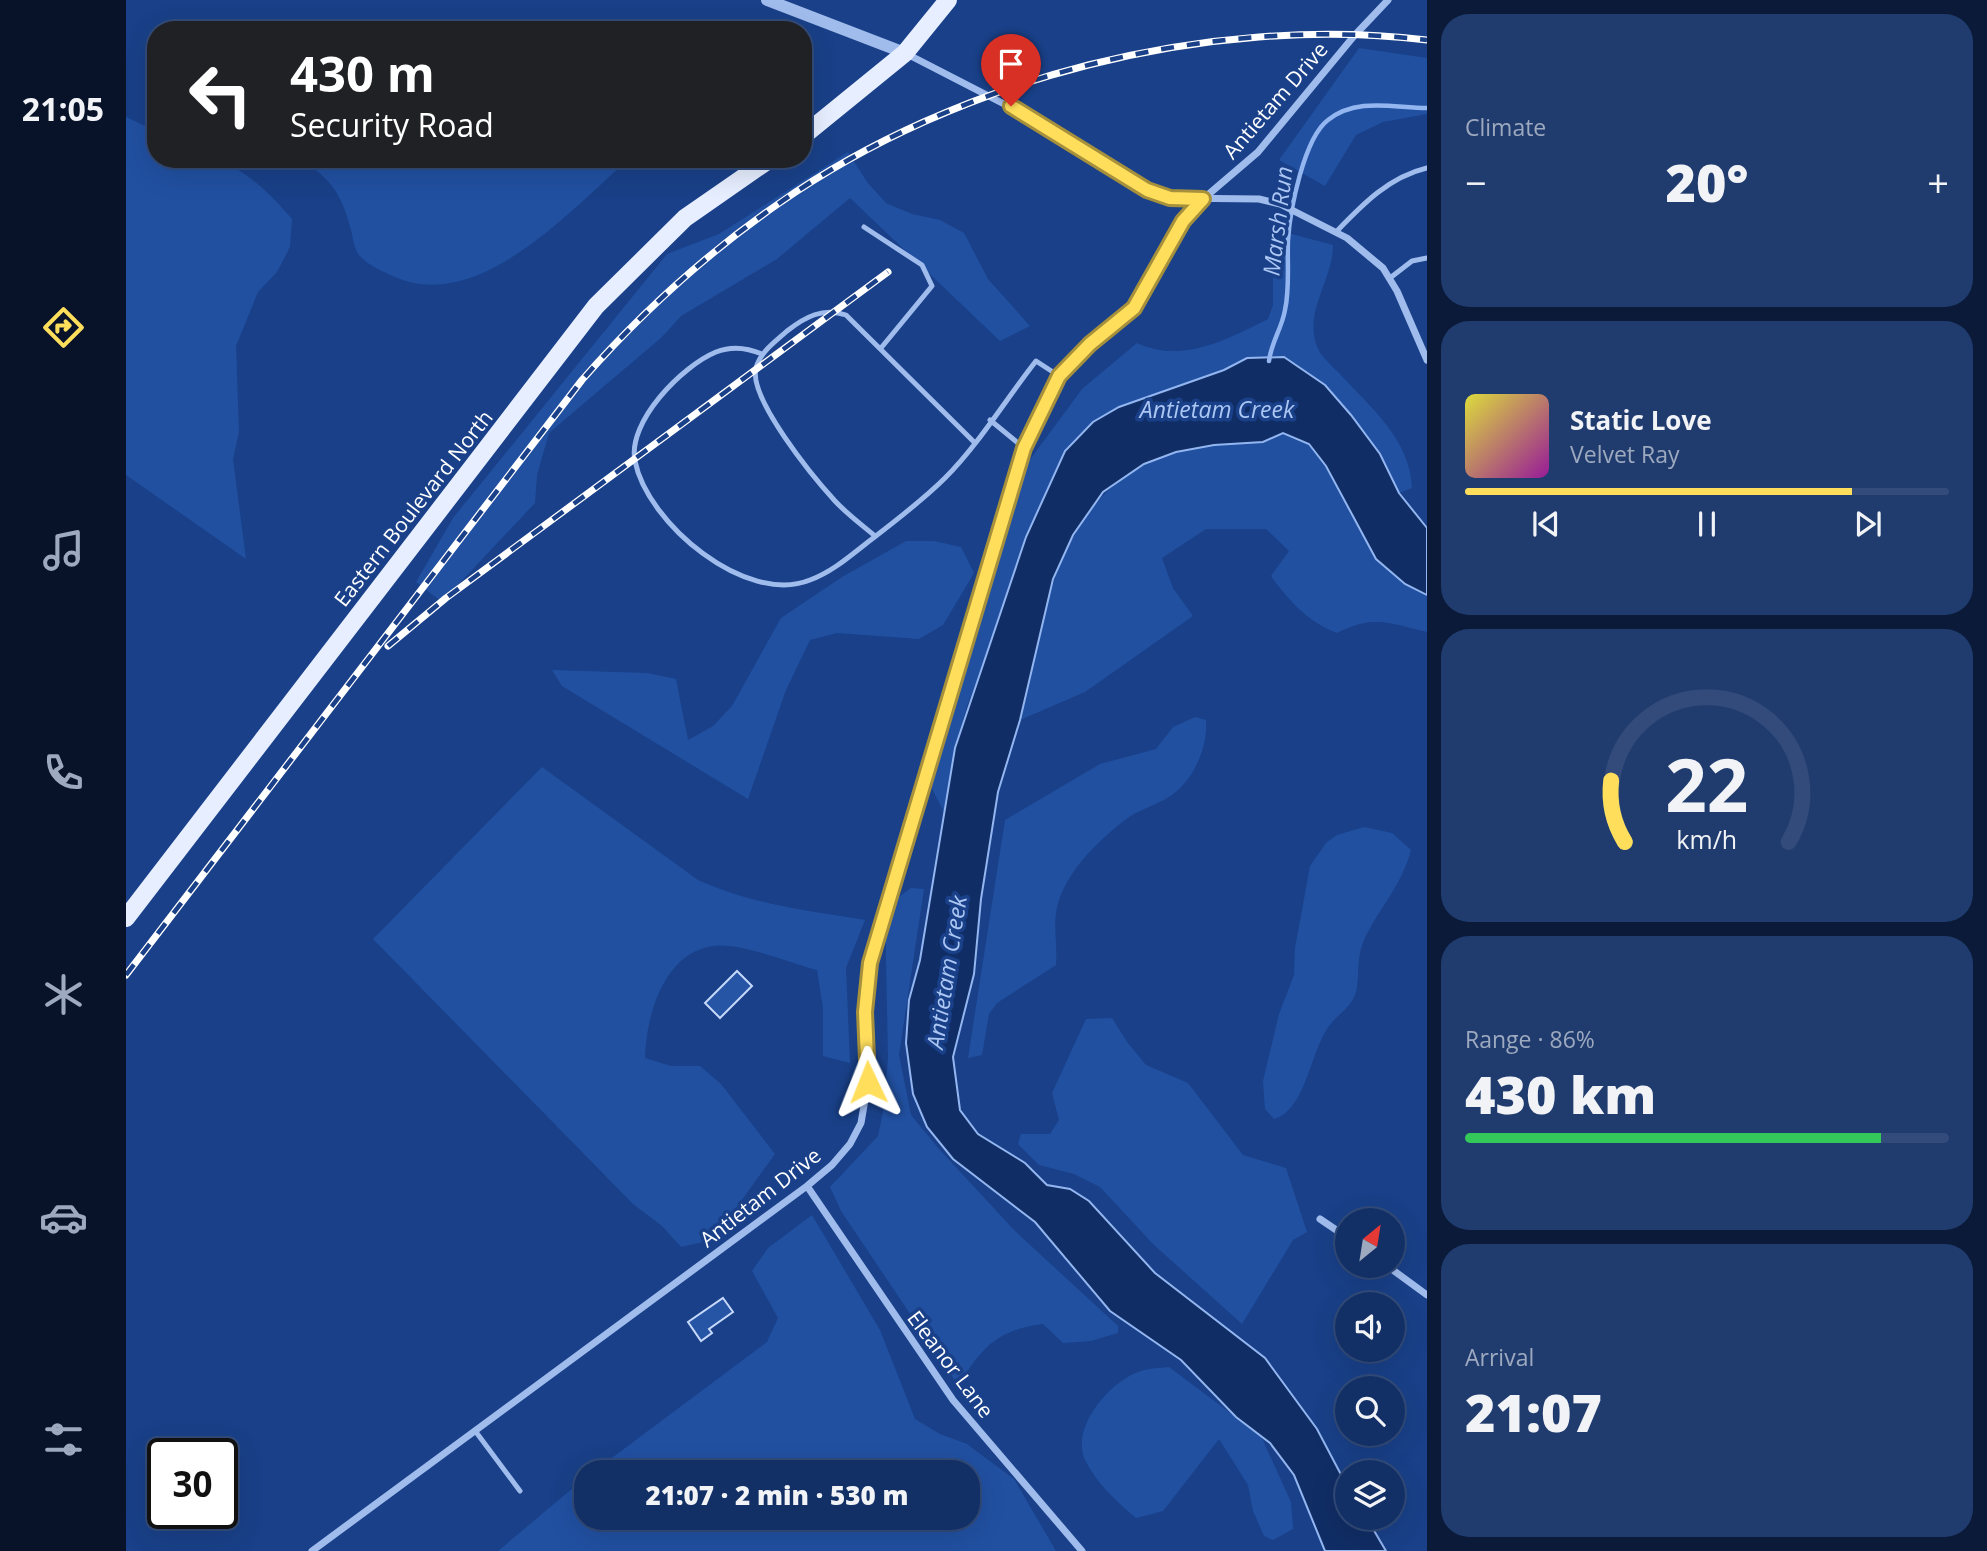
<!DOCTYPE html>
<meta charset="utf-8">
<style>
body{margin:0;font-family:"Open Sans",sans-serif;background:#203c6f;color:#f1f3f6;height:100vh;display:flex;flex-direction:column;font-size:26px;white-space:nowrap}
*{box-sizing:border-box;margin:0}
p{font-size:23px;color:#9da9bf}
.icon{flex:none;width:38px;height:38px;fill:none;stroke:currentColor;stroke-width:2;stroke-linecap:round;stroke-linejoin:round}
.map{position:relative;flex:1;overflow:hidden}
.side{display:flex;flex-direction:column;gap:14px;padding:14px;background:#0a1a38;width:560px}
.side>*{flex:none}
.banner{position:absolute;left:21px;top:21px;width:665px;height:147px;border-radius:28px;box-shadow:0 7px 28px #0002,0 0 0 2px #324b7a;background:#202124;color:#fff;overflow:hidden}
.needle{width:46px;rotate:30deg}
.fabs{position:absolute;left:1209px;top:1208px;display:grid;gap:14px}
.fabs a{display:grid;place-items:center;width:70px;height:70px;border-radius:50%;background:#133066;box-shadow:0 7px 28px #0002,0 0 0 2px #324b7a;font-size:35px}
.speed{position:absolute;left:21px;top:1438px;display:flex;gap:14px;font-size:35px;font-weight:700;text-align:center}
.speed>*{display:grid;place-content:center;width:91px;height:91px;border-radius:50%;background:#133066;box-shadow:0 7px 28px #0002,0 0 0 2px #324b7a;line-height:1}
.speed .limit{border:4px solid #111;border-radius:10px;background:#fff;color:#111}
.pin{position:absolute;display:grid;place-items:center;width:60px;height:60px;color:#fff;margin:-72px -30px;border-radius:50% 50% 50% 0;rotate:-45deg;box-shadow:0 0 7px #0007}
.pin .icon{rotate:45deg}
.me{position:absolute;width:77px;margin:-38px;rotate:358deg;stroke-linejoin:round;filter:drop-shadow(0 0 5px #0008)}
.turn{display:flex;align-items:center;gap:24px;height:147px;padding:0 28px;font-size:32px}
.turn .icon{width:91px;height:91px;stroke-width:2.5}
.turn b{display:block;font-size:49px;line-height:60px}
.big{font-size:52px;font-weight:800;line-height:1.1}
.side .tile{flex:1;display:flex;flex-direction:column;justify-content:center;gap:10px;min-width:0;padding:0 24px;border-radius:28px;background:#203c6f}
.side .dial{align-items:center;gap:0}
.dial svg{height:182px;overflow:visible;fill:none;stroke:#324b7a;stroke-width:7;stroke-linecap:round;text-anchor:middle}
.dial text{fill:#f1f3f6;stroke:none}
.song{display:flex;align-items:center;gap:21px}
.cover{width:84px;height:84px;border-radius:10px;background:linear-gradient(135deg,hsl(60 70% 55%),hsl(300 70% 35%))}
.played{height:7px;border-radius:4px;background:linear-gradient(90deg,#ffde5c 80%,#324b7a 80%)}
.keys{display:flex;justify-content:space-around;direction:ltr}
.heat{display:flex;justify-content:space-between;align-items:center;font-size:38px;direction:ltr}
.charge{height:10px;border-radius:5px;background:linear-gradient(90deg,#34c759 86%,#324b7a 0)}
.trip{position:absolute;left:448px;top:1460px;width:406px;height:70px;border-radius:28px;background:#133066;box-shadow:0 7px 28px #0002,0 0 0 2px #324b7a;font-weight:800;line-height:70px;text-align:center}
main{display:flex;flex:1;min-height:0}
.dock{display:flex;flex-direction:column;width:126px;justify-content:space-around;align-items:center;background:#081329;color:#9da9bf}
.dock .icon{width:49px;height:49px}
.dock .selected{color:#ffde5c}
.dock b{font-size:32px;color:#f1f3f6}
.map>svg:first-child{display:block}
</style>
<main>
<nav class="dock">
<b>21:05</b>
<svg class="icon selected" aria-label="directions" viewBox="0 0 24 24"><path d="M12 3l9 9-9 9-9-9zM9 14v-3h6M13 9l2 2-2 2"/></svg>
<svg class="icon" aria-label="music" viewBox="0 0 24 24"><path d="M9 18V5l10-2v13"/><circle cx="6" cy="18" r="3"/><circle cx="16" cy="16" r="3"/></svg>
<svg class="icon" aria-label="phone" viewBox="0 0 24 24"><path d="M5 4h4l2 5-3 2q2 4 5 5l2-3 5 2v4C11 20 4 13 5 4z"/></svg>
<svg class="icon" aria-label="climate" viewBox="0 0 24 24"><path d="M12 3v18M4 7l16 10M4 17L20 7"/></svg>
<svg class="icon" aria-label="car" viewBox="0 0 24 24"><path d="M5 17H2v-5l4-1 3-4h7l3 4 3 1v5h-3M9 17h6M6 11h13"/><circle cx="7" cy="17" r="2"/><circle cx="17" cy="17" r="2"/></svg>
<svg class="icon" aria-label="filters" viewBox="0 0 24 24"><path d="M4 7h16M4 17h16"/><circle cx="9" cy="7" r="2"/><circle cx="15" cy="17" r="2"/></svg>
</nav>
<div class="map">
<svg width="1301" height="1551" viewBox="0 0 1301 1551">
<rect width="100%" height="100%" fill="#194088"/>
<!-- green -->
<path fill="#2150a1" d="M1233,48L1301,58V114L1257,122L1230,135L1199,186L1153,160Z
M0,117L30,131V159C47,159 66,157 84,159C115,163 147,197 166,219L164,247L151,272L132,292L110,346L113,432L107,459L120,559L0,475Z
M722,152L741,182L760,203L786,214L814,220L838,233L862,279L904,326L874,341L724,198L651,259L555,316L536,337L423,433L411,475L409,503L316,602L290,582L327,518L541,254L593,234Z
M175,159H503C446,208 354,314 269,277C258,272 241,265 233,255C228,249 227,237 225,230C215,192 206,181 175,159Z
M1147,229L1207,245C1207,281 1176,313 1192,349C1196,357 1206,366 1213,373C1245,408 1284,439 1286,488L1273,493L1254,454L1225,415L1199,385L1158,357L1121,358L939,451L900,537L867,639L841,706L829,748L820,816L805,787L900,465L956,389L1011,343C1056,364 1100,340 1142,319L1147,305Z
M1156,433L1183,444L1200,466L1225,514L1279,584L1301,595V632C1261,623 1250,614 1211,633C1182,622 1163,601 1145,576L1163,551L1140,529H1080L1036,558L1047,588L1067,616L959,692L894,720C919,615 928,492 1047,453C1083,441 1122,449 1156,433Z
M780,541H808L835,547L848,573L817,625L793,639L711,633L684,640L660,690L622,799L436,686L426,670L521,673L550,679L562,740L587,726L606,706L655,618L716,577Z
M1069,717L1080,720C1082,746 1069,778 1046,795C1032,805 1013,809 999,820C972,841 947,865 934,897C925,921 932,942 930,965L871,1003L863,1014L856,1055L842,1058L879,820L974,764L1030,749L1047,727Z
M416,767L572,880C625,904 681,911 739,920L720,968L724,1063L697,1056V1008L691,970C663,963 615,942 587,946C537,953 520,1017 519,1058L545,1066H574L595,1084L649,1154L600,1222L581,1241L555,1247L536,1226L507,1204L247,939Z
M1238,827L1266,833L1285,850C1276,885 1253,908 1238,940C1230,958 1234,974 1230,992C1226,1007 1212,1014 1203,1026C1184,1052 1180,1110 1148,1119L1139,1109L1137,1081L1153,1014L1168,975L1169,948L1184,866L1200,843L1211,835Z
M785,888L798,889L773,1055L785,1115L813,1149L889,1231L992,1326V1333L965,1341L937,1343L917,1324C870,1330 857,1347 832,1385L715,1211L704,1187L752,1136L757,1112L762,1059L759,907Z
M986,1018L1001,1042L1020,1065L1062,1083L1117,1155L1160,1168L1181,1232L1167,1240L1116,1324L1027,1244L974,1187L948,1174L913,1165L892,1144L895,1134H924L933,1120L926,1093L960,1019Z
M686,1215L754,1330L789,1419L814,1434L841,1444L888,1479L930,1551H372L460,1477V1517H842V1472H467L641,1342L652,1318L626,1271L642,1248Z
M1043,1367L1135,1436L1165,1502L1167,1529L1147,1540L1138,1536L1127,1511L1122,1485L1093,1439L1037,1511L1010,1518C991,1502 971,1484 959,1460C944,1427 985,1380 1015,1371C1024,1368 1034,1368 1043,1367Z"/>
<!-- water -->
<path fill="#102d65" stroke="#93b6f0" stroke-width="2" d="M1158,357L1199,385L1225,415L1254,454L1273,493L1301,528V595L1279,584L1250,559L1200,466L1183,444L1157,433L1137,442L1088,445L1050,452L1018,464L977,492L947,535L927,579L894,720L872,792L855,899L848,974L827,1057L834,1110L852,1134L899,1163L921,1185L944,1189L963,1201L1029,1273L1139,1358L1191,1429L1221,1486L1222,1517H1240L1260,1551H1199L1168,1475L1144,1443L1110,1417L1055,1360L984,1311L909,1222L827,1159L801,1127L787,1094L780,1043L783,1000L794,960L829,748L900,537L939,451L967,422L993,407L1098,370L1121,358Z"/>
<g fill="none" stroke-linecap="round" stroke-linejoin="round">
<!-- stream -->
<path stroke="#93b6f0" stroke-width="4.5" d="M1143,361C1145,343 1156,328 1159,310C1164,288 1161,263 1162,240C1164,210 1178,138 1202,120C1231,97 1268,108 1301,108"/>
</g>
<!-- building -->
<path fill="#2755a6" stroke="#c6d9fa" stroke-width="2" d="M611,971L626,986L594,1018L579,1003Z
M597,1298L607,1312L583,1329L586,1333L575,1341L562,1322Z"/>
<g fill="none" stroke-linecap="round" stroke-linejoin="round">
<!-- service -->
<path stroke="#a0bced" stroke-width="5" d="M738,227L796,265L806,286L755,348
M1210,232C1237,204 1263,177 1301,168
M1264,278L1286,261L1301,258
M636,354C622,348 605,346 590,352C556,366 501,422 509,461C521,523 620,606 684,580C706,572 724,556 742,542C768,522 796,501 819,478C853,444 880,399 910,361L933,376
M864,420L898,448
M749,536C736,525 721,514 709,501C688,478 622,398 630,368C634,352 649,342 661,331C679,317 697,307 720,315L848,442
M350,1432L394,1491"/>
<!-- minor -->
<path stroke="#a0bced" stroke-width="7" d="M781,54L923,127L1021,190L1044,198L1133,199L1154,204L1221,238L1257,268L1271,291L1301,360
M681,1186L827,1400L956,1551
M1194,1219L1222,1238
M1260,1265L1301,1295
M186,1551L681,1186L706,1165L724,1144L735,1123L742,1082L739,1011L744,963L886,480L910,421L933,376L964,344L1008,308L1057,221L1077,199L1132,152L1228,36L1262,0"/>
<!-- tertiary -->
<path stroke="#a0bced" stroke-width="12" d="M641,0L779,53"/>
<!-- primary -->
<path stroke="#e6eeff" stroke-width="18" d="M677,136L779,53L822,0
M0,918L470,306L559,218L644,159"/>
<defs>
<path id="rail" d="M262,646L320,598L762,272
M0,975L456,380C514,314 580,254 652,204C832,78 1083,14 1301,40"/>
</defs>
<!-- rail casing -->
<use href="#rail" stroke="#fff" stroke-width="7"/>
<!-- rail -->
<use href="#rail" stroke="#194088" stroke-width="4.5" stroke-dasharray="13" stroke-linecap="butt"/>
</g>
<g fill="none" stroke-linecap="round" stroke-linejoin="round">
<defs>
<path id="route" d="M742,1082L739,1012L744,963L898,448L933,376L964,344L1008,308L1057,221L1077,199L1044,198L1021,190L885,106"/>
</defs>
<!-- route casing -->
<use href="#route" stroke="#a6903c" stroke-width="18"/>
<!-- route -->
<use href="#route" stroke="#ffde5c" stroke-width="12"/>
</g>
<g text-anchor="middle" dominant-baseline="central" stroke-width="7" stroke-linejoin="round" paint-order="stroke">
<!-- street labels -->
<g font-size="21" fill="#fff" stroke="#194088">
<text transform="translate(1149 100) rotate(-49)">Antietam Drive</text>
<text transform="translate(287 508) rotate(-52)">Eastern Boulevard North</text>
<text transform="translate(634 1197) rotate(-38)">Antietam Drive</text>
<text transform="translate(825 1364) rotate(53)">Eleanor Lane</text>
</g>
<!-- water labels -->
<g font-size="23" font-style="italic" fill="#acc7f4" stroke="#194088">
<text transform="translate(1151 221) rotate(-83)">Marsh Run</text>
<text x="1091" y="409">Antietam Creek</text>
<text transform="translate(820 972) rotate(-81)">Antietam Creek</text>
</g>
</g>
</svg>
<div class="fabs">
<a><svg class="needle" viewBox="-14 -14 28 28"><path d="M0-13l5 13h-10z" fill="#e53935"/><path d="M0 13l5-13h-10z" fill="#9da9bf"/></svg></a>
<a><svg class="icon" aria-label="sound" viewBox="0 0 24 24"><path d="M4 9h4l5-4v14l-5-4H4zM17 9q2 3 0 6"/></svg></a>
<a><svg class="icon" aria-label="search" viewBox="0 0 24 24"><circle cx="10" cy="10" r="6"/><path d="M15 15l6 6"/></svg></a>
<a><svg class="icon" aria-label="layers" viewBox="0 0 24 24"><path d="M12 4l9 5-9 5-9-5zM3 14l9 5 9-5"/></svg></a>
</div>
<div class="speed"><div class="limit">30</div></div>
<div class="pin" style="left:885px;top:106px;background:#d93025"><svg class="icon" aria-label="arrive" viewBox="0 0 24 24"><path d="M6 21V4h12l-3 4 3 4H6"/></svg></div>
<svg class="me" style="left:742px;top:1082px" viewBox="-20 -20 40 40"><path d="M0-17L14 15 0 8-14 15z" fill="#ffde5c" stroke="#fff" stroke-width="4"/></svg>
<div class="trip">21:07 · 2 min · 530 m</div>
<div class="banner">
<div class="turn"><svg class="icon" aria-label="left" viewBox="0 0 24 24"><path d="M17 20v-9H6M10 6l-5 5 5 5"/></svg><div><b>430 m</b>Security Road</div></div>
</div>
</div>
<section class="side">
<div class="tile"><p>Climate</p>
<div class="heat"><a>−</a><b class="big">20°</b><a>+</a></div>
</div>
<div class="tile">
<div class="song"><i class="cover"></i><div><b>Static Love</b><p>Velvet Ray</p></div></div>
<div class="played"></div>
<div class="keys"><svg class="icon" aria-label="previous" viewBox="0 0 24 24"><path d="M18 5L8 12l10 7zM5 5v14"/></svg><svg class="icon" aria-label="pause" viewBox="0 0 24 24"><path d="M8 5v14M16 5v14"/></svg><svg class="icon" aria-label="next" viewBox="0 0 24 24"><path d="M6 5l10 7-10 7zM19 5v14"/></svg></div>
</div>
<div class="tile dial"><svg viewBox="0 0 100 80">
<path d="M14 69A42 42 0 1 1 86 69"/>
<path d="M14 69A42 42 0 0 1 8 42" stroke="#ffde5c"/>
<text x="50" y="56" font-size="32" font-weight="700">22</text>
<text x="50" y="72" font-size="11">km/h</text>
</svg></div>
<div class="tile"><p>Range · 86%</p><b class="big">430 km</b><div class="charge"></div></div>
<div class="tile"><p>Arrival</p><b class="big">21:07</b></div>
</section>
</main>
